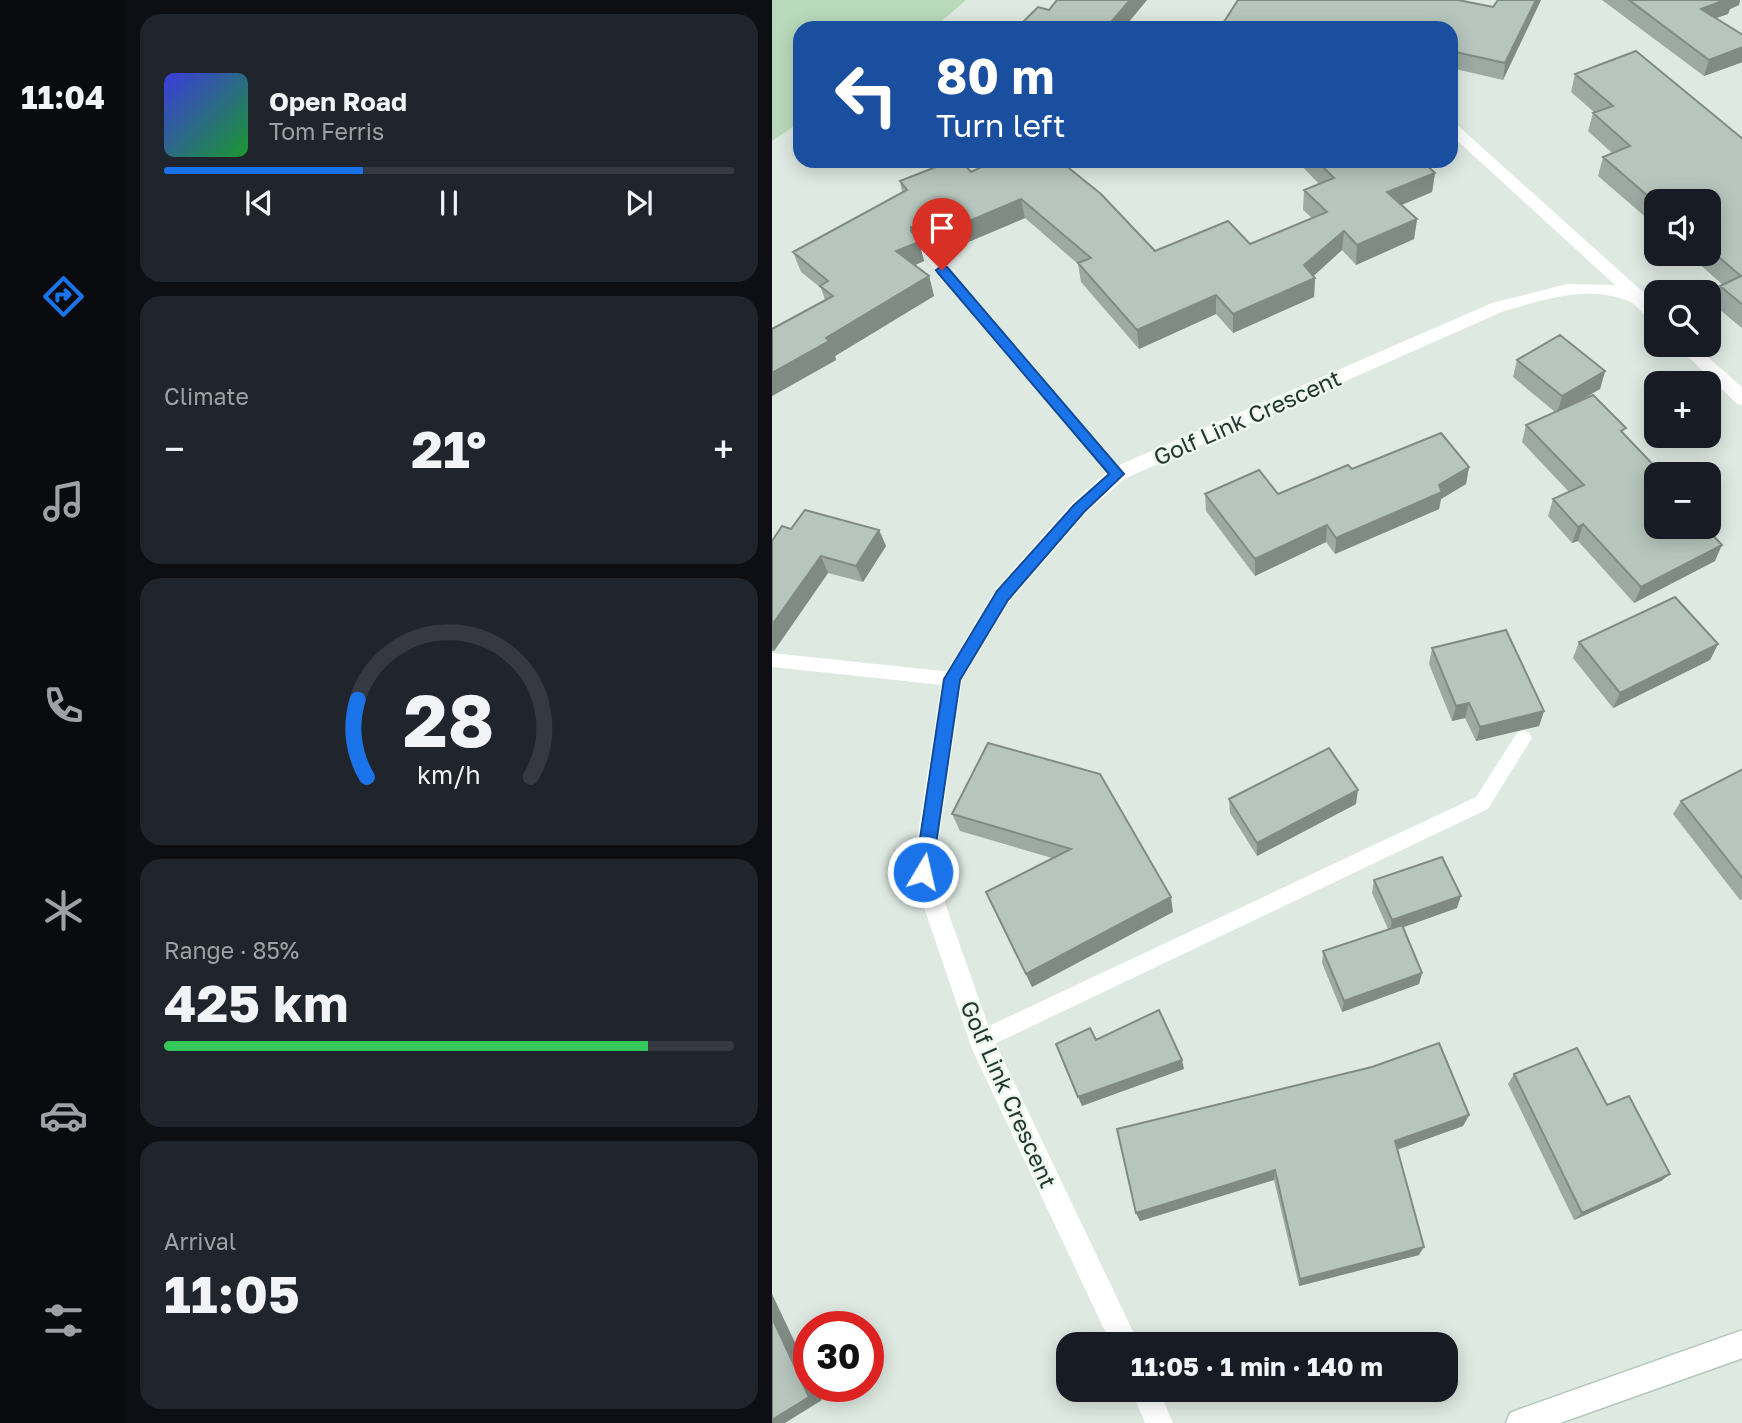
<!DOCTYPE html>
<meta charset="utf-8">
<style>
body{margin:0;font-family:"Golos Text",sans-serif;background:#20242c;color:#f1f3f6;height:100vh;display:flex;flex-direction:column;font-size:26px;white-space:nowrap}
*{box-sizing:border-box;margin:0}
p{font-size:23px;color:#9ea1a6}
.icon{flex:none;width:38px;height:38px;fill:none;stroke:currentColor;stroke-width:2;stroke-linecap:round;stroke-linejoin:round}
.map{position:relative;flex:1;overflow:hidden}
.panel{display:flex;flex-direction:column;gap:14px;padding:14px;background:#0d0f14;width:646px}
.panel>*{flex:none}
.banner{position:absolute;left:21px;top:21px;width:665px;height:147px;border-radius:21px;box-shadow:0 4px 18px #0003;background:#1a4fa0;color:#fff;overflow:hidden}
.buttons{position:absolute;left:872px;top:189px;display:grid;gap:14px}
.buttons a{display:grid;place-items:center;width:77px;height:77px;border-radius:14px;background:#171b24;box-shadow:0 4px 18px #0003;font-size:35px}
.speed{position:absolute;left:21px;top:1311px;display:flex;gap:14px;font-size:35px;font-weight:700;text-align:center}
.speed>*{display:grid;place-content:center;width:91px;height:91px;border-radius:50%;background:#171b24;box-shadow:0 4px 18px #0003;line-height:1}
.speed .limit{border:10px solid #d22;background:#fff;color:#111}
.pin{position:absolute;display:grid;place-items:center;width:60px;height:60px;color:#fff;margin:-72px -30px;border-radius:50% 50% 50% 0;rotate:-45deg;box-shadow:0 0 7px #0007}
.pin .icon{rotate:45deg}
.me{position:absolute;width:77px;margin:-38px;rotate:9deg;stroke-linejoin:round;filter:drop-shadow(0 0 5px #0008)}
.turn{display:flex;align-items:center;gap:24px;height:147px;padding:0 28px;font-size:32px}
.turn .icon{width:91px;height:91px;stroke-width:2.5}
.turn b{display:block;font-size:49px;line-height:60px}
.big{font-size:52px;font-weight:700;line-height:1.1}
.panel .card{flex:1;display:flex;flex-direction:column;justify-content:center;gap:10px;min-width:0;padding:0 24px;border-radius:21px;background:#20242c}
.panel .dial{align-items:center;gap:0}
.dial svg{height:182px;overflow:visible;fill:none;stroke:#363941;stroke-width:7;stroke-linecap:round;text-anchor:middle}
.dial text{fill:#f1f3f6;stroke:none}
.song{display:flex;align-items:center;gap:21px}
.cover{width:84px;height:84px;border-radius:10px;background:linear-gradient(135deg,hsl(240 70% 55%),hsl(130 70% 35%))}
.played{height:7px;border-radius:4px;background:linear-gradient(90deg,#1a73e8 35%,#363941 35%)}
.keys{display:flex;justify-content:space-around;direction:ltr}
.heat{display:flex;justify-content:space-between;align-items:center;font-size:38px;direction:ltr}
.charge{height:10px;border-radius:5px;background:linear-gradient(90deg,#34c759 85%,#363941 0)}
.trip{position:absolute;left:284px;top:1332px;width:402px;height:70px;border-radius:21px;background:#171b24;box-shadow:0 4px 18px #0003;font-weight:700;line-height:70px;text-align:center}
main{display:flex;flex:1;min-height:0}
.dock{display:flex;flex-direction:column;width:126px;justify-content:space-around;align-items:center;background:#090b0e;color:#9ea1a6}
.dock .icon{width:49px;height:49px}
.dock .active{color:#1a73e8}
.dock b{font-size:32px;color:#f1f3f6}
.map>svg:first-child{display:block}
</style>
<main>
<nav class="dock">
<b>11:04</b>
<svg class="icon active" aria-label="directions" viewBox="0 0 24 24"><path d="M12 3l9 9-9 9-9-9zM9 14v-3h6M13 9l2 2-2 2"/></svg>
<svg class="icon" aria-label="music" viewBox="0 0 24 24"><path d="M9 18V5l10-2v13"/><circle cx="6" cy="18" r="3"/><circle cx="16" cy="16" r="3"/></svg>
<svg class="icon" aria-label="phone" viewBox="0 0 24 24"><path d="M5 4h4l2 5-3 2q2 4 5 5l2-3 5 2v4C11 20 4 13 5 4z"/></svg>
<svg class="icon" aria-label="climate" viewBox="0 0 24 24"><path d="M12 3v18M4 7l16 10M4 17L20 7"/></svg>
<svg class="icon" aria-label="car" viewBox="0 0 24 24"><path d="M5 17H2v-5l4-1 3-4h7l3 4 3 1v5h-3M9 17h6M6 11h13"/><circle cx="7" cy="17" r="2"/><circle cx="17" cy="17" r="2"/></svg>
<svg class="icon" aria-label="filters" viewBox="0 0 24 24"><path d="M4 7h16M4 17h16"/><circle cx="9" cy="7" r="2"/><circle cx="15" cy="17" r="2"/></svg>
</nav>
<section class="panel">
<div class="card">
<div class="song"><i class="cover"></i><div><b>Open Road</b><p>Tom Ferris</p></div></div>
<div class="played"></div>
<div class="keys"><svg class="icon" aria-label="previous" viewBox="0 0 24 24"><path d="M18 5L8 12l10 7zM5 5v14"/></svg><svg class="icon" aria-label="pause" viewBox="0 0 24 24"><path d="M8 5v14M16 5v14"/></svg><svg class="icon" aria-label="next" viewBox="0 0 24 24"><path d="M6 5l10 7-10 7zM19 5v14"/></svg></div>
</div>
<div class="card"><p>Climate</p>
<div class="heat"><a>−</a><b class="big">21°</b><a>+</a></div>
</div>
<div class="card dial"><svg viewBox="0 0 100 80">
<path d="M14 69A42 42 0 1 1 86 69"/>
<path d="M14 69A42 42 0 0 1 10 35" stroke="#1a73e8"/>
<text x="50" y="56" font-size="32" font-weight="700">28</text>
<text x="50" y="72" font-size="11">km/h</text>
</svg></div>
<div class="card"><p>Range · 85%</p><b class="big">425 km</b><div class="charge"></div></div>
<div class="card"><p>Arrival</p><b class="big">11:05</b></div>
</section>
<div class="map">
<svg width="971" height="1423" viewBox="0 0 971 1423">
<rect width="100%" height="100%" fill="#dee9e2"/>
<!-- green -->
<path fill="#b9d9bb" d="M0,0H194L162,28H28V122L0,141Z"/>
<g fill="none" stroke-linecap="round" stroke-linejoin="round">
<defs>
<path id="secondary" d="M971,1330V1358L788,1423H734L738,1413L748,1409Z"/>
</defs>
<!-- secondary casing -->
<use href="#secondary" stroke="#b3c7bc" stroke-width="3"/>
<!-- service -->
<path fill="#fff" fill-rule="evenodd" d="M153,245L158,246L350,470L353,474L350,478H340L148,252L146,249Z
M0,653L180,672L186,674L189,679L186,684L180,686L0,667Z
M751,730L757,733L760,738L716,809L216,1047L209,1050L202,1047L199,1040L202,1033L704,797L745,733Z"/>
<!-- minor -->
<path fill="#fff" fill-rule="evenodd" d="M679,122L684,124L871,292L884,305V322C871,318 867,304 854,300C814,285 771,300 732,311L352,479L314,513L237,602L190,680L162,872L220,1036L367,1344H339L200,1049L140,872L170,679L223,590L300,503L338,469L720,303L795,284L843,285L679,135Z
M904,345H922L971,388V405L965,404Z
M359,1390H387L401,1423H373Z"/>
<!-- secondary -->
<use href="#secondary" fill="#fff" fill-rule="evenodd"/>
</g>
<!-- wall -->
<path fill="#9daaa3" d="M769,0L731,80L679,68V28L721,7Z
M830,0H968L967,5L958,9L956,14L944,18L971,35V62L932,76Z
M803,74L971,139V329L941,304L948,286L951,285L916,254H936V201H884V226L826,176L831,157L840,153L816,131L821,113L822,112L799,92Z
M525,161H650L663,173L660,192L629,205L645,219L642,239L584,265L570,250L541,276L543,278L542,297L461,333L444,314L367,349L309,282L306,264L253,218L168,254L159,243L148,246L152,261L143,265L157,276L162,296L63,356L64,360L0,396V329L53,300L49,288L29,272L21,252L130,192L128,181L199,172L383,251L478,244L540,218L531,210L532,190L547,184Z
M745,360L833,371L828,389L808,400L852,434L937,531L943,561L862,603L806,541L800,543L776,516L781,499L797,492L750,442L754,425L783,412L741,377Z
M697,467L694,484L669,499L667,509L563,554L554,542L483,576L434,511L433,494H506L580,469Z
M19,529L107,530L114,546L91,582L56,573L2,651H0V541Z
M807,642L946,644L938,660L841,708L801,658Z
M660,648L772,711L767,726L704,741L693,718L680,721L657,664Z
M971,769V899L968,900L901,814L909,801Z
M328,774L401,912L260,987L214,892L280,858L188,831L180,814Z
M457,799L584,804L485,856L458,813Z
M602,880L685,908L631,927L650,973L647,984L570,1012L550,963L551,951L616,929L600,893Z
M742,1074L835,1105L898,1174L889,1181L802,1220L736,1084Z
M697,1115L691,1126L625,1149L647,1255L527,1286L502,1180L368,1221L364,1213Z"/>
<!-- shaded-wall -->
<path fill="#808b84" d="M358,0H375L352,28H334Z
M764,0H769L731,80L733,63Z
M953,0H968L967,5L958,9L956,14L924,25L929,9Z
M971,47V62L932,76L937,60Z
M663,173L660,192L613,212L615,192Z
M249,199L253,218L168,254L164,235Z
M645,219L642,239L584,265L585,245Z
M153,224L159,243L148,246L152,261L130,271L124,251L139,231V227Z
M572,231L570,250L535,282L543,278L542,297L461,333V314L532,265Z
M157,276L162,296L63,356L64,360L0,396V373L54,338Z
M444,295V314L367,349L365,330Z
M833,371L828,389L785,414L790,396Z
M697,467L694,484L669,499L667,509L563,554L564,538L667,485Z
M811,524L806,541L800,543L806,527Z
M555,525L554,542L483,576V559Z
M107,530L114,546L91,582L84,566Z
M950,545L943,561L862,603L869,587Z
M49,556L56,573L2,651L0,647V625Z
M946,644L938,660L841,708L848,693Z
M697,703L693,718L680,721L684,706Z
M772,711L767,726L704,741L708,727Z
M586,790L584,804L485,856V843Z
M689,896L685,908L618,932L620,920Z
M399,897L401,912L260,987L254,974Z
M650,973L647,984L570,1012L572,1001Z
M410,1060L412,1069L310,1106L306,1097Z
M697,1115L691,1126L619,1152L623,1141Z
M503,1170L502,1180L368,1221L364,1213Z
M898,1174L889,1181L802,1220L810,1213Z
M652,1247L647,1255L527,1286L528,1279Z
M0,1294L37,1372V1386H43L50,1400L13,1423H0Z"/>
<!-- building -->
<path fill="#b7c6bd" stroke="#808b84" stroke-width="2" d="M285,0H358L334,28H245L266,7L277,10Z
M466,0H686L721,7L726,0H764L733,63L679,51V28H448Z
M857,0H953L929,9L971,35V47L937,60Z
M864,51L971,139V305L948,286L969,276L936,248V201H884V203L831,157L858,146L821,113L841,106L803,74Z
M179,161H189L199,172L222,161H288L329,194L383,251L456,221L478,244L555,212L532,190L562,178L545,161H650L663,173L615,192L645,219L585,245L572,231L532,265L543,278L461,314L444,295L365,330L306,263L319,258L249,199L164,235L153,224L139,227V231L147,242L124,251L157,276L54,338L57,341L0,373V329L61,296L48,286L56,281L21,252L135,190L128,181Z
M788,335L833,371L790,396L745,360Z
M821,395L854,428L849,431L890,474H884V527H936V523L939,526L934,528L950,545L869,587L811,524L806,527L781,499L812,485L754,425Z
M669,433L697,467L667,485L670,492L564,538L555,525L483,559L433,494L487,470L506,494L576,465L580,469Z
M33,510L107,530L84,566L49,556L0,625V541L10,526L19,529Z
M903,597L946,644L848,693L807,642Z
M734,630L772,711L708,727L697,703L684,706L660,648Z
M216,743L328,774L399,897L254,974L214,892L299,849L180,814Z
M557,748L586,790L485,843L457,799Z
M971,769V879L909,801Z
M670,857L689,896L620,920L602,880Z
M630,925L650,973L572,1001L551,951Z
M387,1010L410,1060L306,1097L284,1044L318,1028L324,1040Z
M667,1043L697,1115L623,1141L652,1247L528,1279L503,1170L364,1213L345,1129L600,1067Z
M805,1048L835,1105L857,1096L898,1174L810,1213L742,1074Z
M0,1318L37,1397L0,1420Z"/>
<!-- route -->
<path fill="#1a73e8" stroke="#114b97" stroke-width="2" d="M170,266L175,267L352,474L312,512L236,600L188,680L160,872L151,880L143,872L172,679L225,591L302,505L337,474L166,273L164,270Z"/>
<g text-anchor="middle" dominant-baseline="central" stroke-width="5" stroke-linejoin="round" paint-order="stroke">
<!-- street labels -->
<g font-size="23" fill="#21372d" stroke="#eef6f1">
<text transform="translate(475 417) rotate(-24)">Golf Link Crescent</text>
<text transform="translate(237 1094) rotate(66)">Golf Link Crescent</text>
</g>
</g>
</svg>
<div class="buttons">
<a><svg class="icon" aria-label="sound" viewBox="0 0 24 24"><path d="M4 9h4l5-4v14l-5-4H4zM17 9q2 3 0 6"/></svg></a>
<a><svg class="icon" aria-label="search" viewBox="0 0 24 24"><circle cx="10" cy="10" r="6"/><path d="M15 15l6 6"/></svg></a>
<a>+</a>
<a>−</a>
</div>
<div class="speed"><div class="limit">30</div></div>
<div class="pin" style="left:170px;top:270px;background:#d93025"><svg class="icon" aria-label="arrive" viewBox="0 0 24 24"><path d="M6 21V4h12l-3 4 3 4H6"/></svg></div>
<svg class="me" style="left:151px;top:872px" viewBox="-20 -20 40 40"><circle r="17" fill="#1a73e8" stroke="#fff" stroke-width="3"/><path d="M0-11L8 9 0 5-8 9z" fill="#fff"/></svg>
<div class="trip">11:05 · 1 min · 140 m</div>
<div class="banner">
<div class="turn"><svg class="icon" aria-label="left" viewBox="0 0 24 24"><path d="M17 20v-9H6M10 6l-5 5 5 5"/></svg><div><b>80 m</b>Turn left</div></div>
</div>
</div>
</main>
